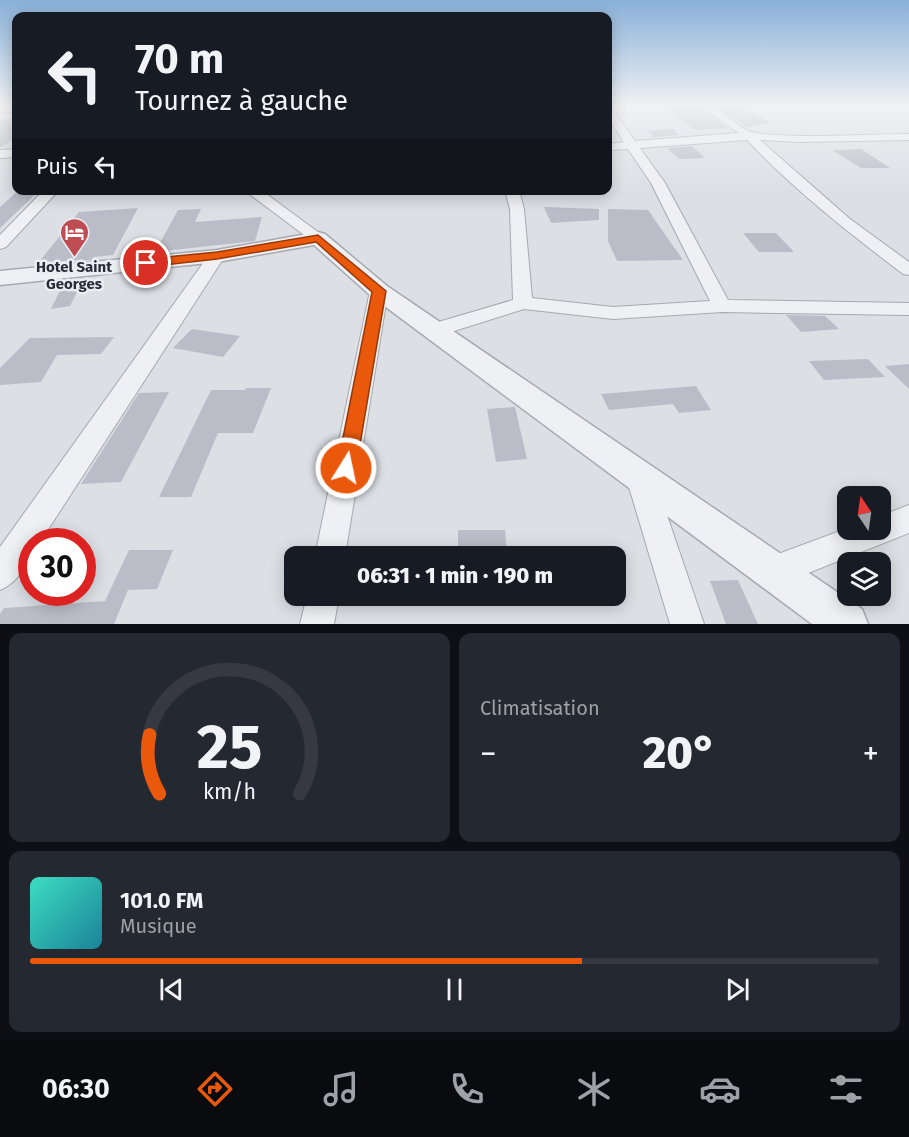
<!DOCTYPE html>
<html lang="fr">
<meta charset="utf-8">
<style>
body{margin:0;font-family:"Fira Sans",sans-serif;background:#242831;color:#f1f3f6;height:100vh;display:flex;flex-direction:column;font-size:22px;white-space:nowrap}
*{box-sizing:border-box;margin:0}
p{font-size:20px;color:#9ea1a6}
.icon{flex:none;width:33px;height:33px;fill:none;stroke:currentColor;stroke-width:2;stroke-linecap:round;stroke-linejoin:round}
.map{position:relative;height:624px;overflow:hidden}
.drawer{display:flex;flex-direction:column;gap:9px;padding:9px;background:#0d0f14;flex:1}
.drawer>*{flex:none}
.banner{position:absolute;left:12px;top:12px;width:600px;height:183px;border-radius:12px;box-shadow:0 3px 15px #0003;background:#171b24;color:#f1f3f6;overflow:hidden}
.needle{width:39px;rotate:347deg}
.buttons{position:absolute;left:837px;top:486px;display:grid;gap:12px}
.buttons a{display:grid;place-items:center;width:54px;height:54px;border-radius:12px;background:#171b24;box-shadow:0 3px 15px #0003;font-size:30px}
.speed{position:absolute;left:18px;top:528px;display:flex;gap:12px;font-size:30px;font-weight:700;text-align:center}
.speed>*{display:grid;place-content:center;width:78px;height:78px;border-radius:50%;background:#171b24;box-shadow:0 3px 15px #0003;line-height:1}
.speed .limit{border:9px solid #d22;background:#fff;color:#111}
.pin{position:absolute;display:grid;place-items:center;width:51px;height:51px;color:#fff;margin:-26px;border:3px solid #fff;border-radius:50%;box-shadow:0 2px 6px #0007}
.me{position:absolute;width:66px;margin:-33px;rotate:10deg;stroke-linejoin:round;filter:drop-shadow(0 0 4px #0008)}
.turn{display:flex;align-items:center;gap:21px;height:126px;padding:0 24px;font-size:27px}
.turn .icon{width:78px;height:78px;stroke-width:2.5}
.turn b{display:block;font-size:42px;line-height:51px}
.then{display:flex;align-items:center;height:57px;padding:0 24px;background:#0003;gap:12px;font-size:22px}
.big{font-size:45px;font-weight:800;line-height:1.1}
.drawer .widget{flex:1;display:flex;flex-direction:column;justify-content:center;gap:9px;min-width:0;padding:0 21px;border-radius:12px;background:#242831}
.drawer .dial{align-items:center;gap:0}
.dial svg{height:156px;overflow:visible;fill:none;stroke:#363941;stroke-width:7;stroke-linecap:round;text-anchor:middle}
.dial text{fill:#f1f3f6;stroke:none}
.song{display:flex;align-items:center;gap:18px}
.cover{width:72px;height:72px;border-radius:9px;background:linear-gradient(135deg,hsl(170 70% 55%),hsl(190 70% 35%))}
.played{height:6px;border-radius:3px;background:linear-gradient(90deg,#ea580c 65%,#363941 65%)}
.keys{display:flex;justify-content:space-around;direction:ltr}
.heat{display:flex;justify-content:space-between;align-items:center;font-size:33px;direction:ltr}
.drawer .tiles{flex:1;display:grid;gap:9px;grid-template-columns:1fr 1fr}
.widget:last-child{grid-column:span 2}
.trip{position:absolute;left:284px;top:546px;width:342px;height:60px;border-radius:12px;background:#171b24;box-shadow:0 3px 15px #0003;font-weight:800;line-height:60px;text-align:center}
.dock{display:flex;height:96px;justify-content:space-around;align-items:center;background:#090b0e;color:#9ea1a6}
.dock .icon{width:42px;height:42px}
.dock .on{color:#ea580c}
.dock b{font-size:27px;color:#f1f3f6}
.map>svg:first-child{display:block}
</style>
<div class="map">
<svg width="909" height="624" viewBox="0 0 909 624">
<rect width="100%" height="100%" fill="#dcdfe4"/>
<!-- building -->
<path fill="#babdc7" d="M659,105H698L728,128L695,130Z
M712,105H738L771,123L746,127Z
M16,121V137L0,148V122Z
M673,129L679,135L655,137L647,131Z
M692,146L705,158L679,159L667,148Z
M861,149L890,168H861L832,150Z
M19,190H40L0,228V207Z
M544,207L599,209V220L551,223Z
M138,208L113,255L94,257L93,260L39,262L79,212Z
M201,209L195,222L262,217L255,241L155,252L178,210Z
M608,209L648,210L683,260L617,261L608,241Z
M743,233H776L794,252H759Z
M84,278L70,306L51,309L65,280Z
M786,315L825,316L839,329L801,332Z
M192,329L240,336L223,357L173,348Z
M114,337L101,354L57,355L41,382L0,385V368L30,338Z
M868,359L885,377L824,380L809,361Z
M909,364V389L885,366Z
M696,386L711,410L679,413L673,404L609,410L601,394Z
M246,388H271L253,433H218L191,497H159L211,390H245Z
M169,392L121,482L81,484L139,393Z
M515,407L527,459L496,462L487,409Z
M458,530H505L507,556H458Z
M129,550H173L157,589L128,590L114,624H0V614L4,608L105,601Z
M738,580L758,624H726L710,581Z"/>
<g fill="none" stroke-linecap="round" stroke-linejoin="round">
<defs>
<path id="minor" d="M700,105C723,104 735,130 756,133C806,139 859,134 909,134V140L798,142L760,140L850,219L909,262V275L903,274C848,232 794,190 747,140L640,148L665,183L728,300L909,303V315L722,312L613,319L524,309L435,337L428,335L425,330L428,325L513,300L510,209L505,190H519L524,209L532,298L613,307L710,301L651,183L628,149L608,150V144L624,142L608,118V108L612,109L635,141L739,133Z
M16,113V119L0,120V114Z
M16,149V157L0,158V150Z
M44,190H59L6,247L0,249V235Z
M244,190H261L326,238L324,241H312Z
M217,251L225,256L40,542H32C32,560 18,583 0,590V547L211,252Z
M379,285L388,291L345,556H315L370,291Z
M640,465L650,468L654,477L704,624H670L626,477L630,468Z
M909,505V533L773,587L762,582L757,571L762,560L848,528L880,530V516Z
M307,596H339L334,624H300Z"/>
<path id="tertiary" d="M318,232L325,234L387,286L862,609L868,624H812L371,296L314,245L217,262L0,285V271L217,250Z"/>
</defs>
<!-- minor casing -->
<use href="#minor" stroke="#a6a9b1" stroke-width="2"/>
<!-- tertiary casing -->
<use href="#tertiary" stroke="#a6a9b1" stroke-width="3"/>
<!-- minor -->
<use href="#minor" fill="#eef0f3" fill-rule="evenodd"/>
<!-- tertiary -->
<use href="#tertiary" fill="#eef0f3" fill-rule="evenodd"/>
</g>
<!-- sky -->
<linearGradient id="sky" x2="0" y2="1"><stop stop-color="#89b0d8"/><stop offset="0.55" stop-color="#eff1f3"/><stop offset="1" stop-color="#eff1f3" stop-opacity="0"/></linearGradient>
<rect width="909" height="192" fill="url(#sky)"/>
<!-- route -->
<path fill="#ea580c" stroke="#983908" stroke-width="1.5" d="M318,235L386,291L356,468L353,474L346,476L340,474L337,468L372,292L316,242L217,259L146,267L140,263L146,259L217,252Z"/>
<!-- icons -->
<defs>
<symbol id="hotel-pin" viewBox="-11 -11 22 30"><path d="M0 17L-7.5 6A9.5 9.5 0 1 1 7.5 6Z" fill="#bd4d52" stroke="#ebedf3"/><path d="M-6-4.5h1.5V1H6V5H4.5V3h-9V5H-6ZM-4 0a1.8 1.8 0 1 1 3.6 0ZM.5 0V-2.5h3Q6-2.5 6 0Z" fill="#fff"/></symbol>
</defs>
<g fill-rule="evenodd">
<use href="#hotel-pin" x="58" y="216" width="33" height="45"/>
</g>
<g text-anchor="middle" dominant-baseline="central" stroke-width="5" stroke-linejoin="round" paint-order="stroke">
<!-- poi labels -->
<g font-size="15" font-weight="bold" fill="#282c39" stroke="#ebedf3">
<text x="74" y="267">Hotel Saint<tspan x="74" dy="17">Georges</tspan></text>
</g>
</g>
</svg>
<div class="buttons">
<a><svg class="needle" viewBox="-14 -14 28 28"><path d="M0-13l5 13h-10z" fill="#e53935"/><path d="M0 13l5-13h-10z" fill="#9ea1a6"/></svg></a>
<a><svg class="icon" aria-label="layers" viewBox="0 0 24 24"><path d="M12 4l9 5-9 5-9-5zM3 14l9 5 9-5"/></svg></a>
</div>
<div class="speed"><div class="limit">30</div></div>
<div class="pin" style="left:146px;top:263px;background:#d93025"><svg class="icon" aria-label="arrive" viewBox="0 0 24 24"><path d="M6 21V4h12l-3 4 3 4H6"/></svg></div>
<svg class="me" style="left:346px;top:468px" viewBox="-20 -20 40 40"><circle r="17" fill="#ea580c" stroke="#fff" stroke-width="3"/><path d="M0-11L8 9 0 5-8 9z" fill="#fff"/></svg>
<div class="trip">06:31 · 1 min · 190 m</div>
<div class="banner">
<div class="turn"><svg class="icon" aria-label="left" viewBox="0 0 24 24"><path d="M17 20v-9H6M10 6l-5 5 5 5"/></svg><div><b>70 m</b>Tournez à gauche</div></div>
<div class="then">Puis<svg class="icon" aria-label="left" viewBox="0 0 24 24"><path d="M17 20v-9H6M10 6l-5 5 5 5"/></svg></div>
</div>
</div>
<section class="drawer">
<div class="tiles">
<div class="widget dial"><svg viewBox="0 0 100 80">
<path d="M14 69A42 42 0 1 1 86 69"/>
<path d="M14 69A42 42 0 0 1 9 39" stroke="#ea580c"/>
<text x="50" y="56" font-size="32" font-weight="700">25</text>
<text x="50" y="72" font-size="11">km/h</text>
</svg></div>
<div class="widget"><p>Climatisation</p>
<div class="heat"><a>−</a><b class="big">20°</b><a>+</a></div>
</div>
<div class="widget">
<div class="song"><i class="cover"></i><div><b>101.0 FM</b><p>Musique</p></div></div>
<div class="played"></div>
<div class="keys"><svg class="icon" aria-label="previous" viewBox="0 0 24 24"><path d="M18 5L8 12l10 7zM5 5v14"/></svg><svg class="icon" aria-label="pause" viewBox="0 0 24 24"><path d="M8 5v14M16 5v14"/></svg><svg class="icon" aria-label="next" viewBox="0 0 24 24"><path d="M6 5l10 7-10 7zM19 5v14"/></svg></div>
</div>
</div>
</section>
<nav class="dock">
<b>06:30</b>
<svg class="icon on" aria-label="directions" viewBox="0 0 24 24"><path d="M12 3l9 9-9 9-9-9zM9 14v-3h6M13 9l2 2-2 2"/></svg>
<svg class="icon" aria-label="music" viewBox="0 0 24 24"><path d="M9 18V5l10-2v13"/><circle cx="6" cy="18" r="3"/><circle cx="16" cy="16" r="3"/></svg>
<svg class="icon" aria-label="phone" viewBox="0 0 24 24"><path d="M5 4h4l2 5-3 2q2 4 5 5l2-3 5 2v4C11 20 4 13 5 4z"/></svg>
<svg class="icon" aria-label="climate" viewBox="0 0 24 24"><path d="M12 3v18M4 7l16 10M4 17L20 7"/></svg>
<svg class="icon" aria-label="car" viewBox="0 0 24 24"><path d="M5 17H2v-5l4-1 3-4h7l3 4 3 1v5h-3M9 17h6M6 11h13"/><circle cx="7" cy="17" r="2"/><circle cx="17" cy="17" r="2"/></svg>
<svg class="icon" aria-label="filters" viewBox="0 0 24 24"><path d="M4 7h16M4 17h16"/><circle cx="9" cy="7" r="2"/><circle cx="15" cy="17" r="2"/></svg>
</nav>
